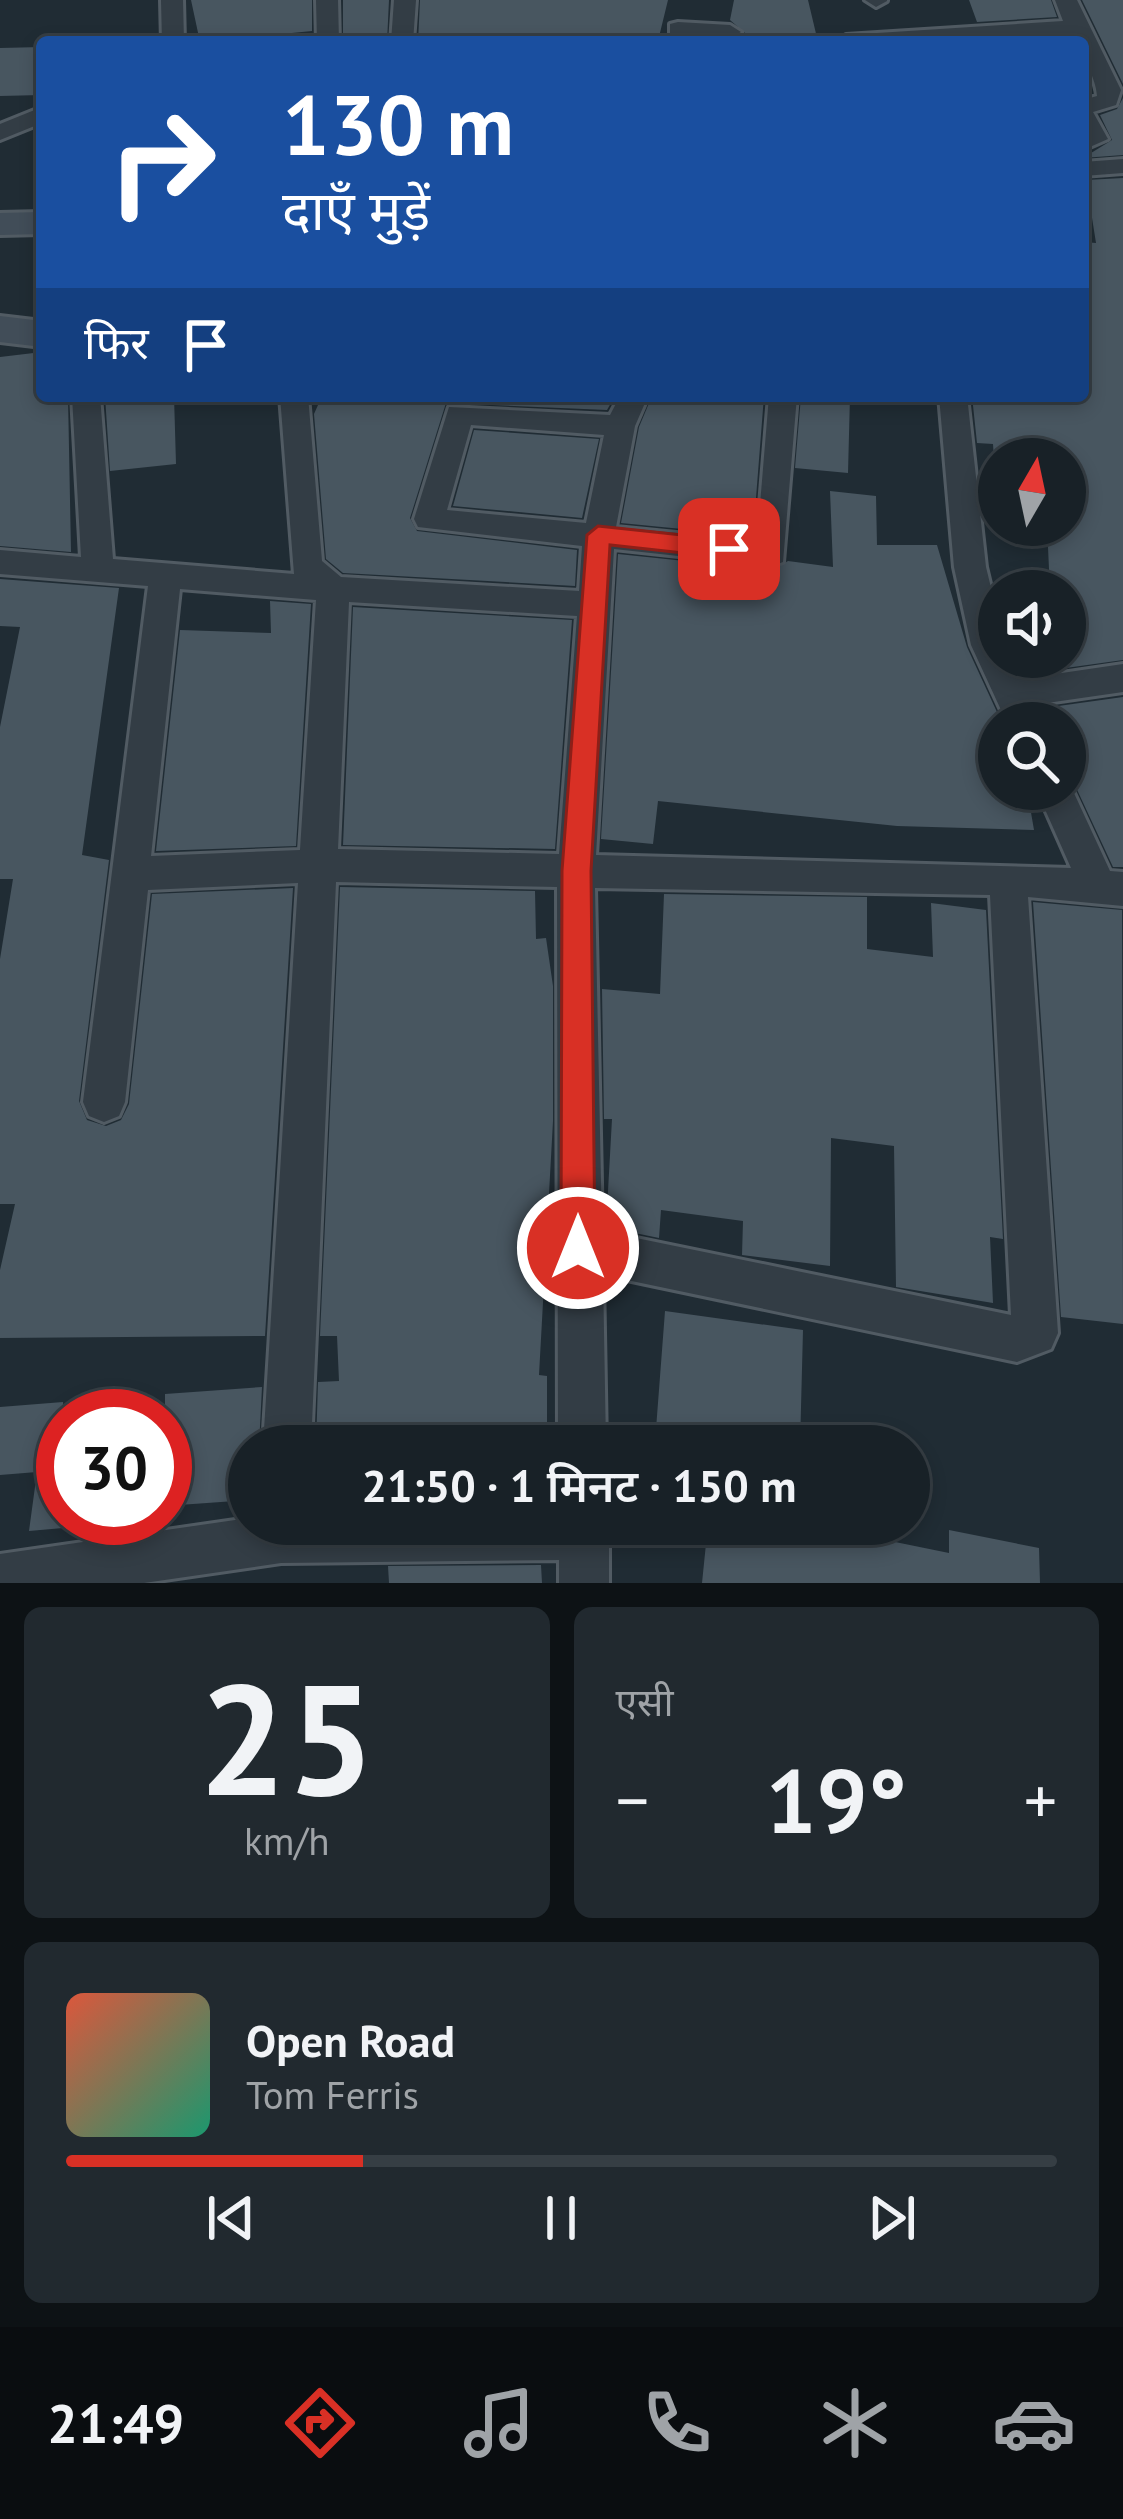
<!DOCTYPE html>
<html lang="hi">
<meta charset="utf-8">
<style>
body{margin:0;font-family:"PT Sans","Noto Sans Devanagari",sans-serif;background:#21292f;color:#f1f3f6;height:100vh;display:flex;flex-direction:column;font-size:45px;white-space:nowrap}
*{box-sizing:border-box;margin:0}
p{font-size:39px;color:#9fa3a7}
.icon{flex:none;width:66px;height:66px;fill:none;stroke:currentColor;stroke-width:2;stroke-linecap:round;stroke-linejoin:round}
.map{position:relative;height:1583px;overflow:hidden}
.side{display:flex;flex-direction:column;gap:24px;padding:24px;background:#0d1215;flex:1}
.side>*{flex:none}
.guide{position:absolute;left:36px;top:36px;width:1053px;height:366px;border-radius:12px;box-shadow:0 6px 18px #0003,0 0 0 3px #363e44;background:#1a4fa0;color:#fff;overflow:hidden}
.needle{width:78px;rotate:9deg}
.buttons{position:absolute;left:978px;top:438px;display:grid;gap:24px}
.buttons a{display:grid;place-items:center;width:108px;height:108px;border-radius:50%;background:#182127;box-shadow:0 6px 18px #0003,0 0 0 3px #363e44;font-size:60px}
.speed{position:absolute;left:36px;top:1389px;display:flex;gap:24px;font-size:60px;font-weight:700;text-align:center}
.speed>*{display:grid;place-content:center;width:156px;height:156px;border-radius:50%;background:#182127;box-shadow:0 6px 18px #0003,0 0 0 3px #363e44;line-height:1}
.speed .limit{border:18px solid #d22;background:#fff;color:#111}
.pin{position:absolute;display:grid;place-items:center;width:102px;height:102px;color:#fff;margin:-51px;border-radius:24px;box-shadow:0 6px 18px #0006}
.me{position:absolute;width:132px;margin:-66px;rotate:0deg;stroke-linejoin:round;filter:drop-shadow(0 0 9px #0008)}
.turn{display:flex;align-items:center;gap:42px;height:252px;padding:0 48px;font-size:54px}
.turn .icon{width:156px;height:156px;stroke-width:2.5}
.turn b{display:block;font-size:84px;line-height:102px}
.then{display:flex;align-items:center;height:114px;padding:0 48px;background:#0003;gap:24px;font-size:45px}
.big{font-size:90px;font-weight:600;line-height:1.1}
.side .card{flex:1;display:flex;flex-direction:column;justify-content:center;gap:18px;min-width:0;padding:0 42px;border-radius:18px;background:#21292f}
.side .dial{align-items:center;gap:0}
.dial b{font-size:156px;line-height:1}
.song{display:flex;align-items:center;gap:36px}
.cover{width:144px;height:144px;border-radius:18px;background:linear-gradient(135deg,hsl(10 70% 55%),hsl(160 70% 35%))}
.played{height:12px;border-radius:6px;background:linear-gradient(90deg,#d93025 30%,#363e44 30%)}
.keys{display:flex;justify-content:space-around;direction:ltr}
.heat{display:flex;justify-content:space-between;align-items:center;font-size:66px;direction:ltr}
.side .tiles{flex:1;display:grid;gap:24px;grid-template-columns:1fr 1fr}
.card:last-child{grid-column:span 2}
.trip{position:absolute;left:228px;top:1425px;width:702px;height:120px;border-radius:60px;background:#182127;box-shadow:0 6px 18px #0003,0 0 0 3px #363e44;font-weight:600;line-height:120px;text-align:center}
.tabs{display:flex;height:192px;justify-content:space-around;align-items:center;background:#0a0d10;color:#9fa3a7}
.tabs .icon{width:84px;height:84px}
.tabs .selected{color:#d93025}
.tabs b{font-size:54px;color:#f1f3f6}
.map>svg:first-child{display:block}
</style>
<div class="map">
<svg width="1123" height="1583" viewBox="0 0 1123 1583">
<rect width="100%" height="100%" fill="#202c34"/>
<!-- building -->
<path fill="#485660" d="M191,0H312V31L200,42Z
M343,0H389L387,42H343Z
M420,0H668L658,41L608,37L606,42H418Z
M734,0H808L818,42H734L745,33L730,20Z
M969,0H1051L1057,17L977,22Z
M1082,0H1123V84Z
M42,47V95L0,96V48Z
M1123,98V155L1083,158L1112,140L1100,115L1117,109Z
M1123,178V660L1030,673L1024,657H1065V591H1050L1047,525H1065V459H994L993,444L977,443L972,396H1083L1084,242L1096,243L1086,180Z
M42,352V396H68L71,552L0,546V357Z
M105,396H174L176,464L110,471Z
M322,396H615L607,410L446,403L410,518L417,531L577,550L575,586L343,573L326,559L314,414Z
M652,396H764L753,536L621,523L639,427Z
M801,396H850L848,473L795,468Z
M474,430L599,439L582,518L453,506Z
M830,491L876,496L877,545H937L967,647L1002,723L999,789H1027L1034,830L897,826L658,801L653,844L601,839L618,554L772,570L788,561L833,567Z
M0,579L119,588L82,855L109,860L79,1101L87,1120L106,1126L121,1120L129,1104L152,894L293,888L265,1336L0,1338V1270L15,1204H0V959L13,879H0V727L20,627L0,626Z
M270,601L311,604L296,846L156,851L180,630L271,633Z
M353,607L572,620L555,849L343,845Z
M1123,697V867H1113L1073,781L1065,760V723H1050L1044,708Z
M340,887L535,891L536,939L546,938L553,986V1121L539,1375L547,1376V1439L422,1432L421,1446H316L318,1382L339,1381L337,1336H320Z
M664,894L867,897V949L933,957L931,903L986,910L1003,1239L990,1237L993,1303L896,1287L894,1146L831,1138L830,1266L742,1255L743,1221L661,1210L659,1238L606,1227L612,1119H604L602,989L660,994Z
M1033,902L1122,910L1123,1324L1061,1317Z
M665,1311L803,1330L800,1446L656,1429Z
M262,1387L259,1446H249V1500L165,1506V1394Z
M63,1402V1528L29,1531L37,1472L0,1475V1407Z
M708,1524H807L949,1553V1530L1039,1548L1040,1583H702Z
M541,1565L542,1583H389L388,1566Z"/>
<g fill="none" stroke-linecap="round" stroke-linejoin="round">
<defs>
<path id="street" d="M161,0H183L184,42H162Z
M316,0H338L339,42H317Z
M394,0H416L413,42H391Z
M865,0H887V1L876,7Z
M1055,0H1077L1121,90L1116,105L1093,112L1108,139L1083,150V100L1097,96C1096,77 1083,63 1083,42H1073L1069,34L835,42L846,35L1063,21Z
M678,22L730,25L741,32L730,39L670,34V24Z
M42,107V123L0,140V124Z
M1123,159V173L1083,176V162Z
M72,396H100L113,559L294,574L280,396H308L322,561L341,577L579,591L582,546L418,527L414,519L449,407L610,415L620,396H648L635,426L616,527L757,541L769,396H797L783,562L772,566L614,549L596,855L1071,868L1036,789H1065L1067,778L1110,871L1123,872V906L1028,897L1058,1333L1051,1349L1017,1362L603,1275L606,1446H558L557,887L336,882L311,1446H263L298,883L148,890L125,1102L119,1116L104,1122L89,1116L83,1102L148,586L0,574V550L81,557ZM471,425L604,435L586,523L447,510ZM180,589L316,600L300,850L151,856ZM349,602L577,616L559,854L338,849ZM595,888L990,895L1011,1315L602,1231Z
M939,396H967L986,567L999,621V657H1010L1021,679L1123,664V692L1033,705L1041,723H1007L971,645L954,567Z
M249,1518V1524H609V1583H559V1560L281,1563L144,1583H0V1554Z"/>
<path id="secondary" d="M42,212V234L0,235V213Z
M0,316L42,321V347L0,342Z"/>
</defs>
<!-- street casing -->
<use href="#street" stroke="#515b63" stroke-width="6"/>
<!-- secondary casing -->
<use href="#secondary" stroke="#515b63" stroke-width="6"/>
<!-- street -->
<use href="#street" fill="#333d45" fill-rule="evenodd"/>
<!-- secondary -->
<use href="#secondary" fill="#414d58" fill-rule="evenodd"/>
</g>
<!-- route -->
<path fill="#d93025" stroke="#8d1f18" stroke-width="3" d="M598,526L729,540L741,549L729,558L610,545L591,871L595,1248L590,1260L578,1265L566,1260L561,1248L562,871L587,535Z"/>
</svg>
<div class="buttons">
<a><svg class="needle" viewBox="-14 -14 28 28"><path d="M0-13l5 13h-10z" fill="#e53935"/><path d="M0 13l5-13h-10z" fill="#9fa3a7"/></svg></a>
<a><svg class="icon" aria-label="sound" viewBox="0 0 24 24"><path d="M4 9h4l5-4v14l-5-4H4zM17 9q2 3 0 6"/></svg></a>
<a><svg class="icon" aria-label="search" viewBox="0 0 24 24"><circle cx="10" cy="10" r="6"/><path d="M15 15l6 6"/></svg></a>
</div>
<div class="speed"><div class="limit">30</div></div>
<div class="pin" style="left:729px;top:549px;background:#d93025"><svg class="icon" aria-label="arrive" viewBox="0 0 24 24"><path d="M6 21V4h12l-3 4 3 4H6"/></svg></div>
<svg class="me" style="left:578px;top:1248px" viewBox="-20 -20 40 40"><circle r="17" fill="#d93025" stroke="#fff" stroke-width="3"/><path d="M0-11L8 9 0 5-8 9z" fill="#fff"/></svg>
<div class="trip">21:50 · 1 मिनट · 150 m</div>
<div class="guide">
<div class="turn"><svg class="icon" aria-label="right" viewBox="0 0 24 24"><path d="M7 20v-9h11M14 6l5 5-5 5"/></svg><div><b>130 m</b>दाएँ मुड़ें</div></div>
<div class="then">फिर<svg class="icon" aria-label="arrive" viewBox="0 0 24 24"><path d="M6 21V4h12l-3 4 3 4H6"/></svg></div>
</div>
</div>
<section class="side">
<div class="tiles">
<div class="card dial"><b>25</b><p>km/h</p></div>
<div class="card"><p>एसी</p>
<div class="heat"><a>−</a><b class="big">19°</b><a>+</a></div>
</div>
<div class="card">
<div class="song"><i class="cover"></i><div><b>Open Road</b><p>Tom Ferris</p></div></div>
<div class="played"></div>
<div class="keys"><svg class="icon" aria-label="previous" viewBox="0 0 24 24"><path d="M18 5L8 12l10 7zM5 5v14"/></svg><svg class="icon" aria-label="pause" viewBox="0 0 24 24"><path d="M8 5v14M16 5v14"/></svg><svg class="icon" aria-label="next" viewBox="0 0 24 24"><path d="M6 5l10 7-10 7zM19 5v14"/></svg></div>
</div>
</div>
</section>
<nav class="tabs">
<b>21:49</b>
<svg class="icon selected" aria-label="directions" viewBox="0 0 24 24"><path d="M12 3l9 9-9 9-9-9zM9 14v-3h6M13 9l2 2-2 2"/></svg>
<svg class="icon" aria-label="music" viewBox="0 0 24 24"><path d="M9 18V5l10-2v13"/><circle cx="6" cy="18" r="3"/><circle cx="16" cy="16" r="3"/></svg>
<svg class="icon" aria-label="phone" viewBox="0 0 24 24"><path d="M5 4h4l2 5-3 2q2 4 5 5l2-3 5 2v4C11 20 4 13 5 4z"/></svg>
<svg class="icon" aria-label="climate" viewBox="0 0 24 24"><path d="M12 3v18M4 7l16 10M4 17L20 7"/></svg>
<svg class="icon" aria-label="car" viewBox="0 0 24 24"><path d="M5 17H2v-5l4-1 3-4h7l3 4 3 1v5h-3M9 17h6M6 11h13"/><circle cx="7" cy="17" r="2"/><circle cx="17" cy="17" r="2"/></svg>
</nav>
